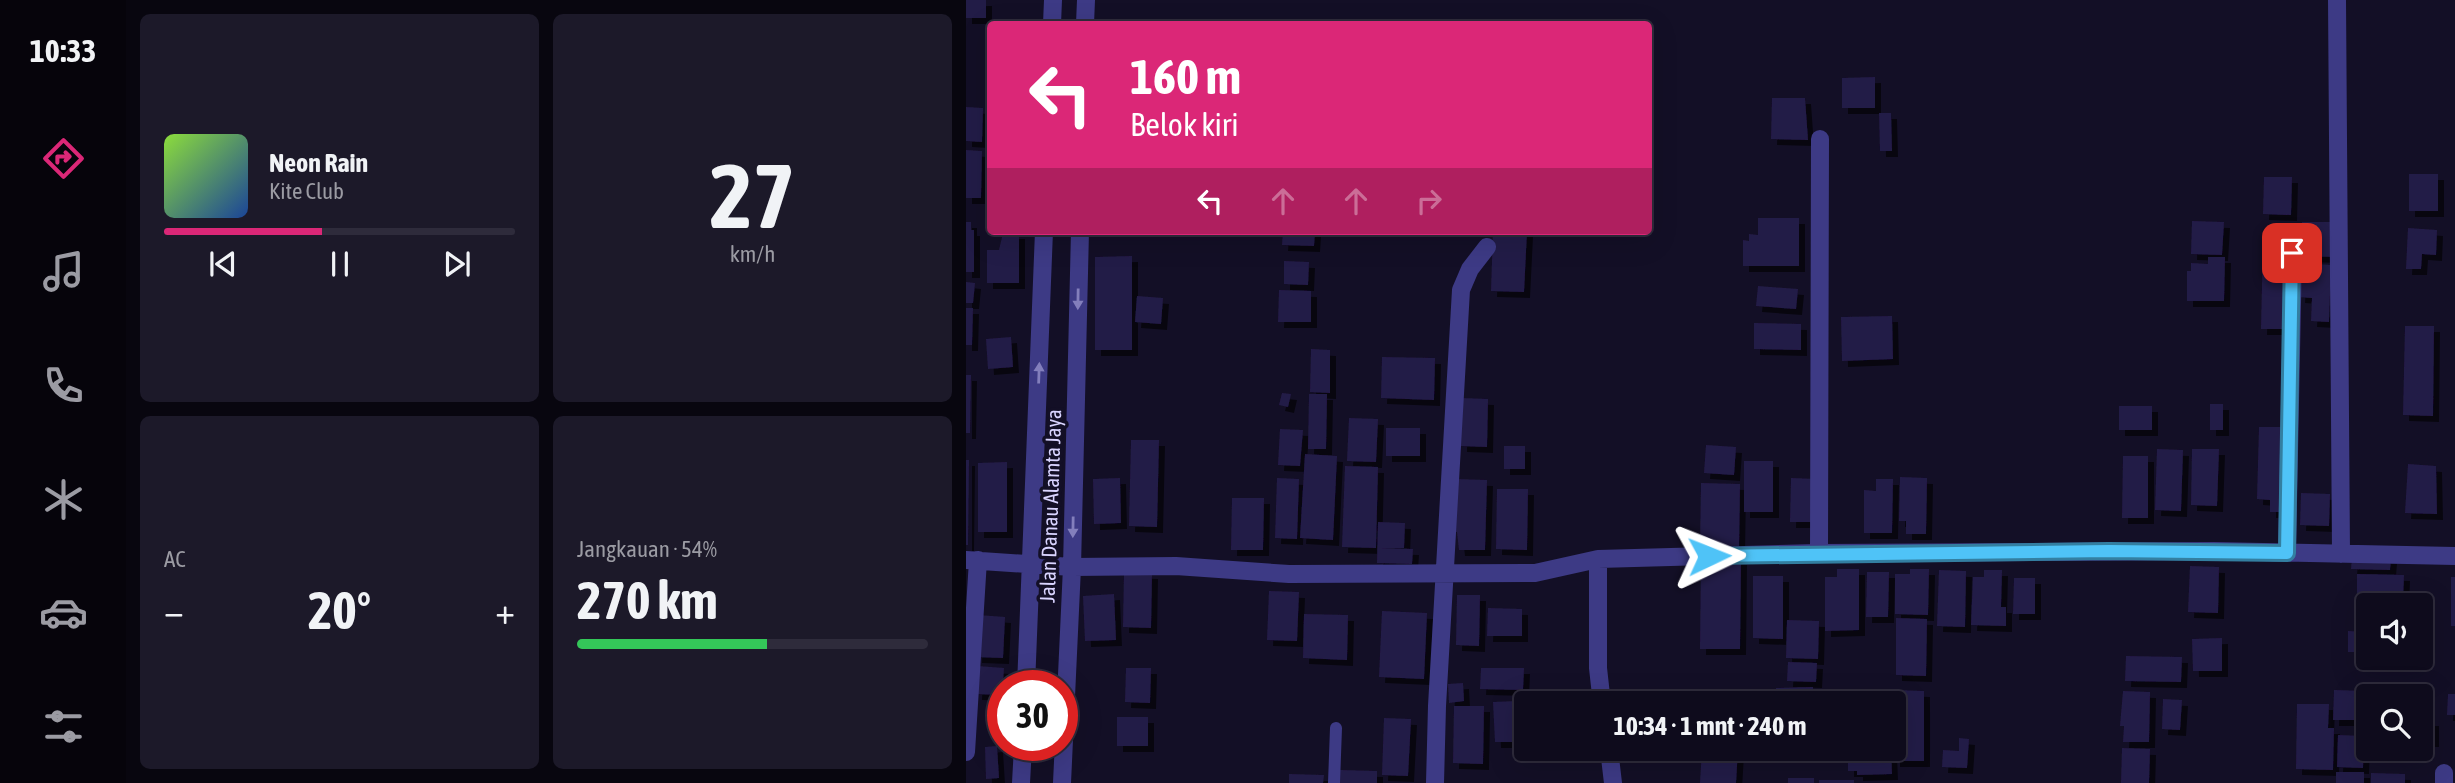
<!DOCTYPE html>
<html lang="id">
<meta charset="utf-8">
<style>
body{margin:0;font-family:"Asap Condensed",sans-serif;background:#1c1929;color:#f1f3f6;height:100vh;display:flex;flex-direction:column;font-size:26px;white-space:nowrap}
*{box-sizing:border-box;margin:0}
p{font-size:23px;color:#9b9ba3}
.icon{flex:none;width:38px;height:38px;fill:none;stroke:currentColor;stroke-width:2;stroke-linecap:round;stroke-linejoin:round}
.map{position:relative;flex:1;overflow:hidden}
.sheet{display:flex;flex-direction:column;gap:14px;padding:14px;background:#08060f;width:840px}
.sheet>*{flex:none}
.guide{position:absolute;left:21px;top:21px;width:665px;height:214px;border-radius:7px;box-shadow:0 7px 28px #0002,0 0 0 2px #2e2b3b;background:#db2777;color:#fff;overflow:hidden}
.tools{position:absolute;left:1390px;top:593px;display:grid;gap:14px}
.tools a{display:grid;place-items:center;width:77px;height:77px;border-radius:7px;background:#0e0b1c;box-shadow:0 7px 28px #0002,0 0 0 2px #2e2b3b;font-size:35px}
.speed{position:absolute;left:21px;top:670px;display:flex;gap:14px;font-size:35px;font-weight:700;text-align:center}
.speed>*{display:grid;place-content:center;width:91px;height:91px;border-radius:50%;background:#0e0b1c;box-shadow:0 7px 28px #0002,0 0 0 2px #2e2b3b;line-height:1}
.speed .limit{border:10px solid #d22;background:#fff;color:#111}
.pin{position:absolute;display:grid;place-items:center;width:60px;height:60px;color:#fff;margin:-30px;border-radius:14px;box-shadow:0 4px 10px #0006}
.me{position:absolute;width:77px;margin:-38px;rotate:88deg;stroke-linejoin:round;filter:drop-shadow(0 0 5px #0008)}
.turn{display:flex;align-items:center;gap:24px;height:147px;padding:0 28px;font-size:32px}
.turn .icon{width:91px;height:91px;stroke-width:2.5}
.turn b{display:block;font-size:49px;line-height:60px}
.lanes{display:flex;align-items:center;height:66px;padding:0 28px;background:#0003;justify-content:center;gap:35px;direction:ltr}
.lanes .off{opacity:.35}
.big{font-size:52px;font-weight:700;line-height:1.1}
.sheet .card{flex:1;display:flex;flex-direction:column;justify-content:center;gap:10px;min-width:0;padding:0 24px;border-radius:10px;background:#1c1929}
.sheet .dial{align-items:center;gap:0}
.dial b{font-size:91px;line-height:1}
.song{display:flex;align-items:center;gap:21px}
.cover{width:84px;height:84px;border-radius:10px;background:linear-gradient(135deg,hsl(90 70% 55%),hsl(220 70% 35%))}
.played{height:7px;border-radius:4px;background:linear-gradient(90deg,#db2777 45%,#2e2b3b 45%)}
.keys{display:flex;justify-content:space-around;direction:ltr}
.heat{display:flex;justify-content:space-between;align-items:center;font-size:38px;direction:ltr}
.charge{height:10px;border-radius:5px;background:linear-gradient(90deg,#34c759 54%,#2e2b3b 0)}
.sheet .tiles{flex:1;display:grid;gap:14px;grid-template-columns:repeat(2,1fr)}
.trip{position:absolute;left:548px;top:691px;width:392px;height:70px;border-radius:7px;background:#0e0b1c;box-shadow:0 7px 28px #0002,0 0 0 2px #2e2b3b;font-weight:700;line-height:70px;text-align:center}
main{display:flex;flex:1;min-height:0}
.tab-bar{display:flex;flex-direction:column;width:126px;justify-content:space-around;align-items:center;background:#06040b;color:#9b9ba3}
.tab-bar .icon{width:49px;height:49px}
.tab-bar .selected{color:#db2777}
.tab-bar b{font-size:32px;color:#f1f3f6}
.map>svg:first-child{display:block}
</style>
<main>
<nav class="tab-bar">
<b>10:33</b>
<svg class="icon selected" aria-label="directions" viewBox="0 0 24 24"><path d="M12 3l9 9-9 9-9-9zM9 14v-3h6M13 9l2 2-2 2"/></svg>
<svg class="icon" aria-label="music" viewBox="0 0 24 24"><path d="M9 18V5l10-2v13"/><circle cx="6" cy="18" r="3"/><circle cx="16" cy="16" r="3"/></svg>
<svg class="icon" aria-label="phone" viewBox="0 0 24 24"><path d="M5 4h4l2 5-3 2q2 4 5 5l2-3 5 2v4C11 20 4 13 5 4z"/></svg>
<svg class="icon" aria-label="climate" viewBox="0 0 24 24"><path d="M12 3v18M4 7l16 10M4 17L20 7"/></svg>
<svg class="icon" aria-label="car" viewBox="0 0 24 24"><path d="M5 17H2v-5l4-1 3-4h7l3 4 3 1v5h-3M9 17h6M6 11h13"/><circle cx="7" cy="17" r="2"/><circle cx="17" cy="17" r="2"/></svg>
<svg class="icon" aria-label="filters" viewBox="0 0 24 24"><path d="M4 7h16M4 17h16"/><circle cx="9" cy="7" r="2"/><circle cx="15" cy="17" r="2"/></svg>
</nav>
<section class="sheet">
<div class="tiles">
<div class="card">
<div class="song"><i class="cover"></i><div><b>Neon Rain</b><p>Kite Club</p></div></div>
<div class="played"></div>
<div class="keys"><svg class="icon" aria-label="previous" viewBox="0 0 24 24"><path d="M18 5L8 12l10 7zM5 5v14"/></svg><svg class="icon" aria-label="pause" viewBox="0 0 24 24"><path d="M8 5v14M16 5v14"/></svg><svg class="icon" aria-label="next" viewBox="0 0 24 24"><path d="M6 5l10 7-10 7zM19 5v14"/></svg></div>
</div>
<div class="card dial"><b>27</b><p>km/h</p></div>
<div class="card"><p>AC</p>
<div class="heat"><a>−</a><b class="big">20°</b><a>+</a></div>
</div>
<div class="card"><p>Jangkauan · 54%</p><b class="big">270 km</b><div class="charge"></div></div>
</div>
</section>
<div class="map">
<svg width="1489" height="783" viewBox="0 0 1489 783">
<defs>
<filter id="shadow"><feDropShadow dx="6" dy="6" stdDeviation="0" flood-color="#0009"/></filter>
</defs>
<rect width="100%" height="100%" fill="#130f26"/>
<!-- building -->
<path fill="#241b47" filter="url(#shadow)" d="M0,0H20V18H0Z
M41,19H60V24H41Z
M909,77V108H876V78Z
M806,98H839L842,140L805,139Z
M0,107L17,108L16,142L0,141Z
M913,113H925L926,151H914Z
M0,150L16,151L15,198H0Z
M1443,174H1472V211H1443Z
M1298,177H1326L1325,215L1297,214Z
M792,218H833V266H777V240L783,241V234L792,235Z
M1226,221L1258,222L1256,255L1225,254Z
M0,222H5V230H8V272H0Z
M1336,222H1369V257L1336,256Z
M1442,228L1471,230L1470,255L1456,254L1455,269H1440Z
M317,231H349L348,246L316,245Z
M527,231H561L558,292L525,291Z
M37,233H53V283H21V250H33Z
M1297,241L1324,242L1322,329H1295Z
M166,256V350H129V257Z
M1242,257H1259L1258,301H1221V271H1225V263L1242,264Z
M318,261L343,262L342,285L318,284Z
M1335,263L1365,265L1363,322L1345,321L1346,298L1333,297Z
M0,282L9,283L7,303H0Z
M792,286L832,289L830,309L790,306Z
M313,290L345,291V322H312Z
M171,296L197,298L195,324L169,322Z
M0,308H7L6,345H0Z
M926,316L927,359L876,361L875,317Z
M788,323L835,324V350L788,349Z
M1439,326H1468L1467,416L1437,415Z
M45,337L47,367L22,369L20,339Z
M345,349L364,350V393L344,392Z
M416,357L469,358L468,400L415,398Z
M0,375H5L4,433H0Z
M316,393L325,394L322,407L313,405Z
M343,394H361L360,449H342Z
M495,398L522,399L521,447L495,446Z
M1244,404H1257V430H1244Z
M1153,406H1186V430H1153Z
M383,418L412,419L410,462L381,461Z
M1293,427H1321L1320,512H1304V500L1291,499Z
M420,428H454V456H420Z
M314,429L337,430L334,466L312,465Z
M165,440H193L191,527L163,526Z
M740,445L770,447L768,475L738,473Z
M538,446H559V469H538Z
M1191,449L1217,450L1215,511L1189,510Z
M1226,449H1253L1251,506L1225,505Z
M339,454L371,456L367,540L334,538Z
M1157,456H1182V518H1156Z
M0,460H3L2,545H0Z
M778,461H807V512H778Z
M41,462V532H12V463Z
M1442,464L1470,466L1471,514L1439,513Z
M379,466L412,467L410,548L376,547Z
M934,477L961,478L960,534H940V521H933Z
M154,478L155,523L128,524L127,479Z
M311,478L333,479L331,539L309,538Z
M825,478L850,479L849,522H824Z
M488,479L521,480L519,550H493L491,532H487Z
M910,479H927L926,533H898V490L910,491Z
M735,483L774,484L773,549H734Z
M531,489H562L561,550L530,549Z
M1335,493L1364,494L1363,526L1334,525Z
M266,498H298L297,550H265Z
M412,522L439,523L438,548H414L447,549L446,564L411,563Z
M1386,557L1425,558L1424,570L1385,569Z
M735,559H775L774,649H734Z
M1224,566L1253,567L1252,613L1222,612Z
M871,569H893V630L859,631V577H871Z
M944,569H963L962,615L929,614V574H944Z
M973,570L1000,571L999,627L971,626Z
M1018,570H1036L1035,607H1040V626L1005,625L1007,577H1018Z
M158,572L186,573L185,628L157,627Z
M901,572H923L922,617H900Z
M1391,574L1438,575L1437,599L1391,597Z
M787,576H817V639L787,638Z
M1485,577H1489V626H1485Z
M1048,578H1069V614H1047Z
M303,591L333,592L331,641L301,640Z
M148,594L150,640L119,641L117,596Z
M491,595H514L513,646L490,645Z
M522,608L556,609V636H521Z
M416,611L461,613L458,679L413,677Z
M338,614L382,615L381,660L337,658Z
M12,615L39,617L37,658L10,657Z
M930,618L961,619L960,676L930,675Z
M821,620L853,621L852,659L820,658Z
M1382,631L1402,632V652H1382Z
M1256,638V671H1227L1226,639Z
M1160,656L1216,657L1215,682L1159,681Z
M822,662L851,663L850,682L821,681Z
M11,666L38,668L36,695L10,694Z
M160,668H185L184,703L159,702Z
M515,668H558L557,690L514,689Z
M497,683L498,701L483,703L482,684Z
M847,687V704H810V688Z
M739,690L775,691L774,704H738Z
M928,690L958,691V761H928Z
M1368,690L1402,691V720H1367Z
M1157,691L1184,692L1183,742H1157L1158,726H1154Z
M1482,694H1489V715H1481Z
M1197,699L1216,700L1214,730L1196,729Z
M551,701V742H529L527,702Z
M1331,704H1363L1362,728H1368L1367,770L1330,769Z
M26,706H35V730H26Z
M488,706H518L517,764L487,763Z
M151,717H182V746H151Z
M418,718L445,719L442,776L416,775Z
M1454,720H1467V741H1454Z
M1372,735L1398,736L1397,768L1371,767Z
M993,738L1003,739L1001,768L976,767L977,750L993,751Z
M31,746L33,778L20,779L19,747Z
M1156,748L1184,749L1183,783H1155Z
M736,749H772L770,783H734Z
M890,749H925L926,774L891,775V771H882V755H890Z
M374,770L411,771V783H374Z
M1370,772H1398V783H1370Z
M1405,773L1439,774V783H1405Z
M323,774L358,775L357,783H323Z
M822,778H848V783H822Z
M853,780H888V783H853Z"/>
<g fill="none" stroke-linecap="round" stroke-linejoin="round">
<!-- service -->
<path stroke="#3d3a85" stroke-width="12" d="M368,783L370,728"/>
<!-- minor -->
<path stroke="#3d3a85" stroke-width="18" d="M1371,0L1375,554
M86,24L87,0
M119,24L120,0
M853,553L854,139
M1321,553L1327,253
M632,559V668L636,704
M0,560L106,567L210,566L323,574L569,573L632,559L853,553L1248,551L1489,556
M60,686L78,231
M643,749L647,783
M0,752L12,560
M55,783L57,746
M96,783L106,567L114,231
M469,783L471,706L495,290L504,269L521,247
M1478,783V773"/>
</g>
<!-- one-way arrows -->
<defs><path id="oneway-solid" d="M-6-.8H1V-3.2L6.5 0L1 3.2V.8H-6Z" transform="scale(1.75)"/></defs>
<g fill="#837fbc">
<use href="#oneway-solid" transform="translate(112 299) rotate(91)"/>
<use href="#oneway-solid" transform="translate(73 373) rotate(-88)"/>
<use href="#oneway-solid" transform="translate(107 527) rotate(91)"/>
</g>
<g fill="none" stroke-linecap="round" stroke-linejoin="round">
<defs>
<path id="route" d="M743,556L1143,551L1321,553L1326,253"/>
</defs>
<!-- route casing -->
<use href="#route" stroke="#337fa1" stroke-width="18"/>
<!-- route -->
<use href="#route" stroke="#4fc3f7" stroke-width="12"/>
</g>
<g text-anchor="middle" dominant-baseline="central" stroke-width="7" stroke-linejoin="round" paint-order="stroke">
<!-- street labels -->
<g font-size="21" fill="#d9d4ff" stroke="#130f26">
<text transform="translate(84 506) rotate(-88)">Jalan Danau Alamta Jaya</text>
</g>
</g>
</svg>
<div class="tools">
<a><svg class="icon" aria-label="sound" viewBox="0 0 24 24"><path d="M4 9h4l5-4v14l-5-4H4zM17 9q2 3 0 6"/></svg></a>
<a><svg class="icon" aria-label="search" viewBox="0 0 24 24"><circle cx="10" cy="10" r="6"/><path d="M15 15l6 6"/></svg></a>
</div>
<div class="speed"><div class="limit">30</div></div>
<div class="pin" style="left:1326px;top:253px;background:#d93025"><svg class="icon" aria-label="arrive" viewBox="0 0 24 24"><path d="M6 21V4h12l-3 4 3 4H6"/></svg></div>
<svg class="me" style="left:743px;top:556px" viewBox="-20 -20 40 40"><path d="M0-17L14 15 0 8-14 15z" fill="#4fc3f7" stroke="#fff" stroke-width="4"/></svg>
<div class="trip">10:34 · 1 mnt · 240 m</div>
<div class="guide">
<div class="turn"><svg class="icon" aria-label="left" viewBox="0 0 24 24"><path d="M17 20v-9H6M10 6l-5 5 5 5"/></svg><div><b>160 m</b>Belok kiri</div></div>
<div class="lanes"><svg class="icon" aria-label="left" viewBox="0 0 24 24"><path d="M17 20v-9H6M10 6l-5 5 5 5"/></svg><svg class="icon off" aria-label="ahead" viewBox="0 0 24 24"><path d="M12 20V5M6 11l6-6 6 6"/></svg><svg class="icon off" aria-label="ahead" viewBox="0 0 24 24"><path d="M12 20V5M6 11l6-6 6 6"/></svg><svg class="icon off" aria-label="right" viewBox="0 0 24 24"><path d="M7 20v-9h11M14 6l5 5-5 5"/></svg></div>
</div>
</div>
</main>
